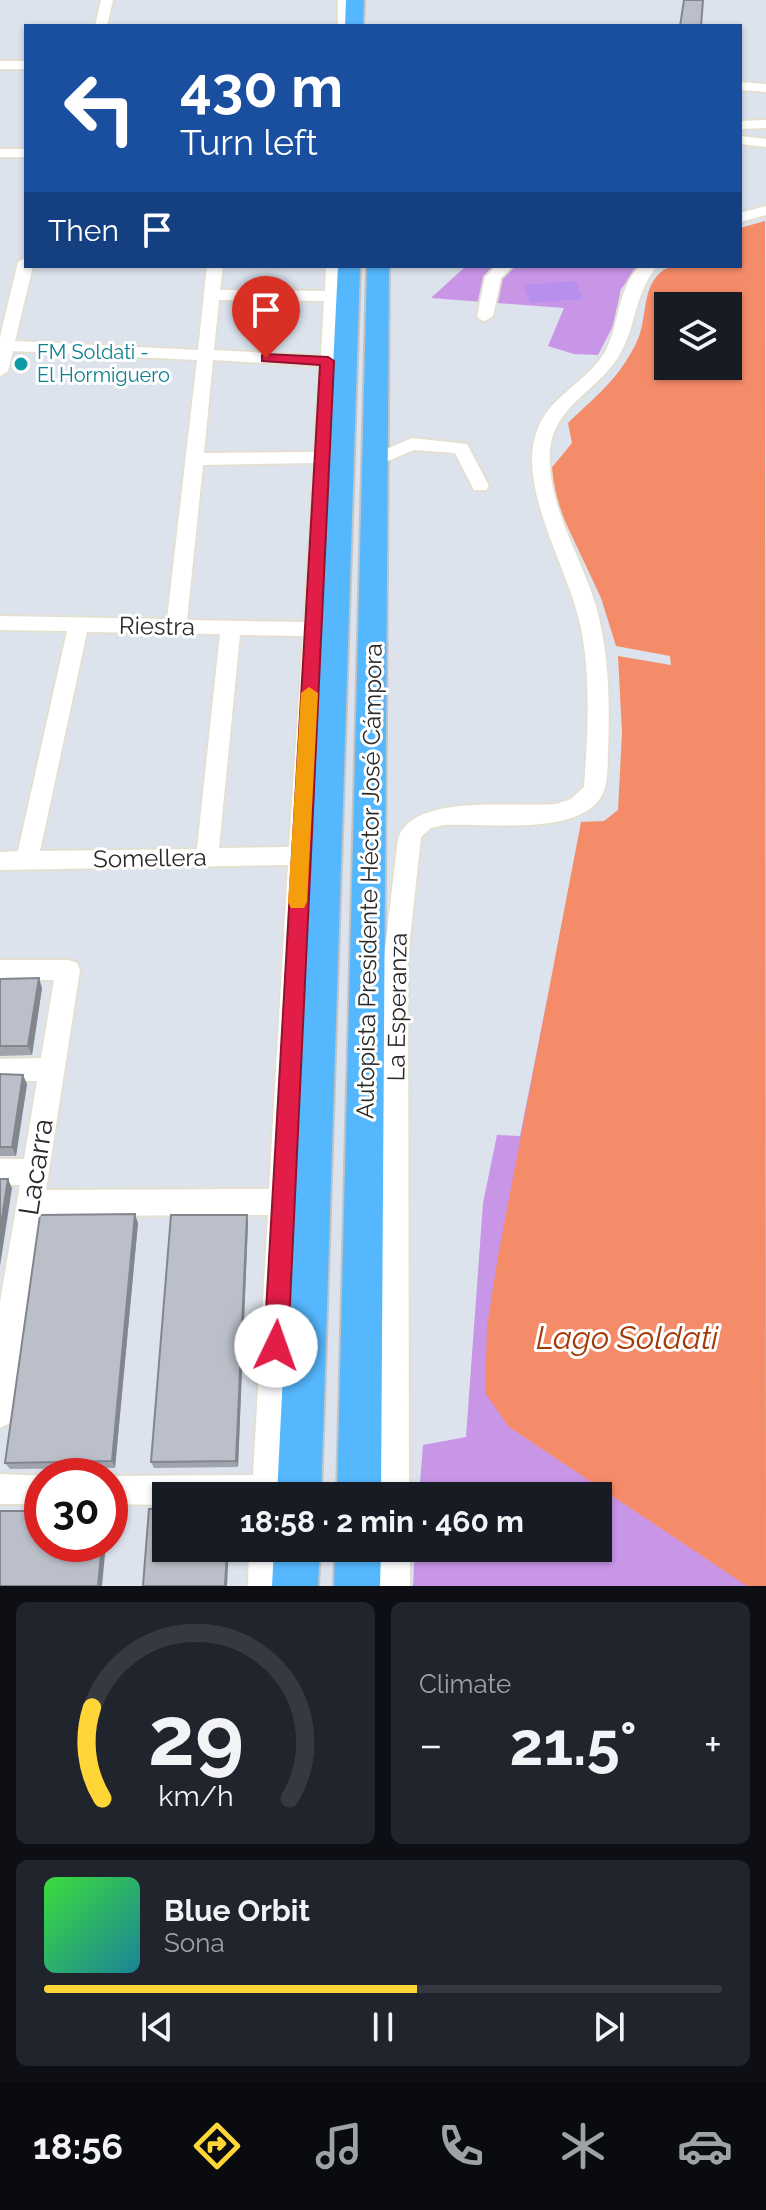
<!DOCTYPE html>
<meta charset="utf-8">
<style>
body{margin:0;font-family:Raleway,sans-serif;background:#20242c;color:#f1f3f6;height:100vh;display:flex;flex-direction:column;font-size:30px;white-space:nowrap}
*{box-sizing:border-box;margin:0}
p{font-size:26px;color:#9ea1a6}
.icon{flex:none;width:44px;height:44px;fill:none;stroke:currentColor;stroke-width:2;stroke-linecap:round;stroke-linejoin:round}
.map{position:relative;height:1586px;overflow:hidden}
.side{display:flex;flex-direction:column;gap:16px;padding:16px;background:#0d0f14;flex:1}
.side>*{flex:none}
.top-card{position:absolute;left:24px;top:24px;width:718px;height:244px;border-radius:0px;box-shadow:0 2px 6px #0004;background:#1a4fa0;color:#fff;overflow:hidden}
.controls{position:absolute;left:654px;top:292px;display:grid;gap:16px}
.controls a{display:grid;place-items:center;width:88px;height:88px;border-radius:0px;background:#171b24;box-shadow:0 2px 6px #0004;font-size:40px}
.speed{position:absolute;left:24px;top:1458px;display:flex;gap:16px;font-size:40px;font-weight:700;text-align:center}
.speed>*{display:grid;place-content:center;width:104px;height:104px;border-radius:50%;background:#171b24;box-shadow:0 2px 6px #0004;line-height:1}
.speed .limit{border:12px solid #d22;background:#fff;color:#111}
.pin{position:absolute;display:grid;place-items:center;width:68px;height:68px;color:#fff;margin:-82px -34px;border-radius:50% 50% 50% 0;rotate:-45deg;box-shadow:0 0 8px #0007}
.pin .icon{rotate:45deg}
.me{position:absolute;width:88px;margin:-44px;rotate:3deg;stroke-linejoin:round;filter:drop-shadow(0 0 6px #0008)}
.turn{display:flex;align-items:center;gap:28px;height:168px;padding:0 24px;font-size:36px}
.turn .icon{width:104px;height:104px;stroke-width:2.5}
.turn b{display:block;font-size:56px;line-height:68px}
.then{display:flex;align-items:center;height:76px;padding:0 24px;background:#0003;gap:16px;font-size:30px}
.big{font-size:60px;font-weight:700;line-height:1.1}
.side .tile{flex:1;display:flex;flex-direction:column;justify-content:center;gap:12px;min-width:0;padding:0 28px;border-radius:12px;background:#20242c}
.side .dial{align-items:center;gap:0}
.dial svg{height:208px;overflow:visible;fill:none;stroke:#363941;stroke-width:7;stroke-linecap:round;text-anchor:middle}
.dial text{fill:#f1f3f6;stroke:none}
.song{display:flex;align-items:center;gap:24px}
.cover{width:96px;height:96px;border-radius:12px;background:linear-gradient(135deg,hsl(120 70% 55%),hsl(190 70% 35%))}
.played{height:8px;border-radius:4px;background:linear-gradient(90deg,#ffd637 55%,#363941 55%)}
.keys{display:flex;justify-content:space-around;direction:ltr}
.heat{display:flex;justify-content:space-between;align-items:center;font-size:44px;direction:ltr}
.side .tiles{flex:1;display:grid;gap:16px;grid-template-columns:1fr 1fr}
.tile:last-child{grid-column:span 2}
.trip{position:absolute;left:152px;top:1482px;width:460px;height:80px;border-radius:0px;background:#171b24;box-shadow:0 2px 6px #0004;font-weight:700;line-height:80px;text-align:center}
.dock{display:flex;height:128px;justify-content:space-around;align-items:center;background:#090b0e;color:#9ea1a6}
.dock .icon{width:56px;height:56px}
.dock .selected{color:#ffd637}
.dock b{font-size:36px;color:#f1f3f6}
.map>svg:first-child{display:block}
</style>
<div class="map">
<svg width="766" height="1586" viewBox="0 0 766 1586">
<rect width="100%" height="100%" fill="#dce3ed"/>
<!-- green -->
<path fill="#c995e7" d="M466,266H639L621,289L613,326L598,355L574,354L548,346L564,308L431,298Z
M547,1000L766,1586H413L415,1548H598V1496H419L423,1445L466,1437L483,1203L497,1135L520,1136Z"/>
<!-- pitch -->
<path fill="#b790ee" d="M576,281L583,299L530,303L523,285Z"/>
<!-- water -->
<path fill="#f58c69" fill-rule="evenodd" d="M765,221L766,1586H747L509,1427L485,1393L487,1327L498,1256L581,822L604,821L618,810L622,733L618,656L671,665L670,656L616,646L601,598L556,502L549,471L572,443L568,423C597,395 621,377 638,339C648,315 641,282 667,268C679,261 724,266 740,266V228ZM668,306H728V366H668Z"/>
<g fill="none" stroke-linecap="round" stroke-linejoin="round">
<defs>
<path id="minor" d="M101,0H113L107,26H95Z
M338,0H350V26H338Z
M0,61H26V69H0Z
M740,82L766,84V92L740,90Z
M766,120V128L740,129V121Z
M740,136L766,139V147L740,144Z
M0,149H26V157H0Z
M766,206V215L740,222V213Z
M26,257V266H33L15,341L198,350L207,266H223L220,290L325,291L326,266H342L282,1496H166V1505L110,1504V1476H104L253,1475L268,1215L42,1216L15,1413L10,1423L0,1428V1302L20,1185H0V1159H24L37,1081H0V1059L41,1058L54,980H0V960H68L77,963L80,970L46,1190L269,1189L288,865L0,870V852L18,851L67,631L0,630V616L167,619L197,360L13,351L8,371L0,376V337L18,262ZM219,300L324,301L321,356L214,350ZM213,360L320,366L314,452L204,453ZM314,463L304,622L187,620L203,465ZM87,632L220,634L197,849L40,851ZM240,635L303,636L289,847L219,848Z
M496,266H513L501,278L493,316L485,321L479,319L477,316L485,277Z
M640,266H657C632,298 637,328 617,359C595,392 554,407 550,450C546,504 581,556 596,606C609,653 610,703 608,751C607,774 610,796 588,810C553,833 485,823 444,825L431,828L421,837L408,956L409,1496H379L384,956L398,839C412,792 516,808 556,804L571,799L584,787C588,734 591,680 581,628C570,570 514,485 538,428C551,395 589,381 606,350C620,323 617,289 640,266Z
M412,438L467,444L489,486L486,490H474L455,453L414,450L376,466L367,460L370,456Z
M0,1474L48,1476H42V1504H0Z
M249,1548H281L280,1586H248Z
M378,1548H410V1586H378Z"/>
<path id="highway" d="M346,0H364L363,26H345Z
M338,266H360L321,1496H277Z
M367,266H389L381,1496H337Z
M274,1548H320L318,1586H272Z
M335,1548H381L380,1586H334Z"/>
</defs>
<!-- minor casing -->
<use href="#minor" stroke="#e4e0d1" stroke-width="4"/>
<!-- highway casing -->
<use href="#highway" stroke="#c3c3c3" stroke-width="4"/>
<!-- minor -->
<use href="#minor" fill="#fff" fill-rule="evenodd"/>
<!-- highway -->
<use href="#highway" fill="#55b8ff" fill-rule="evenodd"/>
</g>
<!-- wall -->
<path fill="#a1a4ad" d="M0,979L42,988L32,1055L0,1056Z
M0,1074L23,1075L27,1084L16,1156H0Z
M138,1223L115,1468L10,1469L5,1463Z
M248,1223L238,1467L154,1468L151,1462Z"/>
<!-- shaded-wall -->
<path fill="#83868d" d="M39,978L42,988L32,1055L28,1046Z
M23,1075L27,1084L16,1156L12,1147Z
M8,1179L12,1188L0,1266V1231Z
M135,1214L138,1223L115,1468L112,1461Z
M247,1215L248,1223L238,1467L236,1461Z
M102,1544H106L102,1586H98Z
M227,1548H229L227,1586H225Z"/>
<!-- building -->
<path fill="#bbbfc9" stroke="#83868d" stroke-width="2" d="M684,0H703L701,26H680Z
M39,978L28,1046H0V979Z
M0,1074L23,1075L12,1147H0Z
M0,1179H8L0,1231Z
M135,1214L112,1461L5,1463L40,1215Z
M171,1215H247L236,1461L151,1462Z
M149,1509H166V1548H227L225,1586H143Z
M0,1511H42V1544H102L98,1586H0Z"/>
<!-- route -->
<path fill="#e11d48" stroke="#92132f" stroke-width="2" d="M266,354L328,357L334,361L288,1346L284,1354L276,1358L267,1354L264,1346L320,365L262,361V355Z"/>
<!-- slow -->
<path fill="#f59e0b" d="M309,687L318,693L307,902L304,908H291L288,902L301,693Z"/>
<!-- markers -->
<circle fill="#0f9aa8" stroke="#fff" stroke-width="3" cx="21" cy="364" r="8"/>
<g text-anchor="middle" dominant-baseline="central" stroke-width="6" stroke-linejoin="round" paint-order="stroke">
<!-- far-culture labels -->
<g font-size="20" fill="#0d838f" stroke="#fff" text-anchor="start">
<text x="37" y="352">FM Soldati -<tspan x="37" dy="23">El Hormiguero</tspan></text>
</g>
<!-- street labels -->
<g font-size="24" fill="#2a2a2a" stroke="#fff">
<text transform="translate(157 626) rotate(1)">Riestra</text>
<text transform="translate(150 858) rotate(-1)">Somellera</text>
<text transform="translate(369 881) rotate(-89)">Autopista Presidente Héctor José Cámpora</text>
<text transform="translate(397 1007) rotate(-89)">La Esperanza</text>
</g>
<!-- near-street labels -->
<g font-size="28" fill="#2a2a2a" stroke="#fff">
<text transform="translate(36 1167) rotate(-81)">Lacarra</text>
</g>
<!-- near-water labels -->
<g font-size="32" font-style="italic" fill="#a23907" stroke="#fff">
<text x="627" y="1337">Lago Soldati</text>
</g>
</g>
</svg>
<div class="controls">
<a><svg class="icon" aria-label="layers" viewBox="0 0 24 24"><path d="M12 4l9 5-9 5-9-5zM3 14l9 5 9-5"/></svg></a>
</div>
<div class="speed"><div class="limit">30</div></div>
<div class="pin" style="left:266px;top:358px;background:#d93025"><svg class="icon" aria-label="arrive" viewBox="0 0 24 24"><path d="M6 21V4h12l-3 4 3 4H6"/></svg></div>
<svg class="me" style="left:276px;top:1346px" viewBox="-20 -20 40 40"><circle r="19" fill="#fff"/><path d="M0-13L10 11 0 6-10 11z" fill="#e11d48"/></svg>
<div class="trip">18:58 · 2 min · 460 m</div>
<div class="top-card">
<div class="turn"><svg class="icon" aria-label="left" viewBox="0 0 24 24"><path d="M17 20v-9H6M10 6l-5 5 5 5"/></svg><div><b>430 m</b>Turn left</div></div>
<div class="then">Then<svg class="icon" aria-label="arrive" viewBox="0 0 24 24"><path d="M6 21V4h12l-3 4 3 4H6"/></svg></div>
</div>
</div>
<section class="side">
<div class="tiles">
<div class="tile dial"><svg viewBox="0 0 100 80">
<path d="M14 69A42 42 0 1 1 86 69"/>
<path d="M14 69A42 42 0 0 1 10 34" stroke="#ffd637"/>
<text x="50" y="56" font-size="32" font-weight="700">29</text>
<text x="50" y="72" font-size="11">km/h</text>
</svg></div>
<div class="tile"><p>Climate</p>
<div class="heat"><a>−</a><b class="big">21.5°</b><a>+</a></div>
</div>
<div class="tile">
<div class="song"><i class="cover"></i><div><b>Blue Orbit</b><p>Sona</p></div></div>
<div class="played"></div>
<div class="keys"><svg class="icon" aria-label="previous" viewBox="0 0 24 24"><path d="M18 5L8 12l10 7zM5 5v14"/></svg><svg class="icon" aria-label="pause" viewBox="0 0 24 24"><path d="M8 5v14M16 5v14"/></svg><svg class="icon" aria-label="next" viewBox="0 0 24 24"><path d="M6 5l10 7-10 7zM19 5v14"/></svg></div>
</div>
</div>
</section>
<nav class="dock">
<b>18:56</b>
<svg class="icon selected" aria-label="directions" viewBox="0 0 24 24"><path d="M12 3l9 9-9 9-9-9zM9 14v-3h6M13 9l2 2-2 2"/></svg>
<svg class="icon" aria-label="music" viewBox="0 0 24 24"><path d="M9 18V5l10-2v13"/><circle cx="6" cy="18" r="3"/><circle cx="16" cy="16" r="3"/></svg>
<svg class="icon" aria-label="phone" viewBox="0 0 24 24"><path d="M5 4h4l2 5-3 2q2 4 5 5l2-3 5 2v4C11 20 4 13 5 4z"/></svg>
<svg class="icon" aria-label="climate" viewBox="0 0 24 24"><path d="M12 3v18M4 7l16 10M4 17L20 7"/></svg>
<svg class="icon" aria-label="car" viewBox="0 0 24 24"><path d="M5 17H2v-5l4-1 3-4h7l3 4 3 1v5h-3M9 17h6M6 11h13"/><circle cx="7" cy="17" r="2"/><circle cx="17" cy="17" r="2"/></svg>
</nav>
